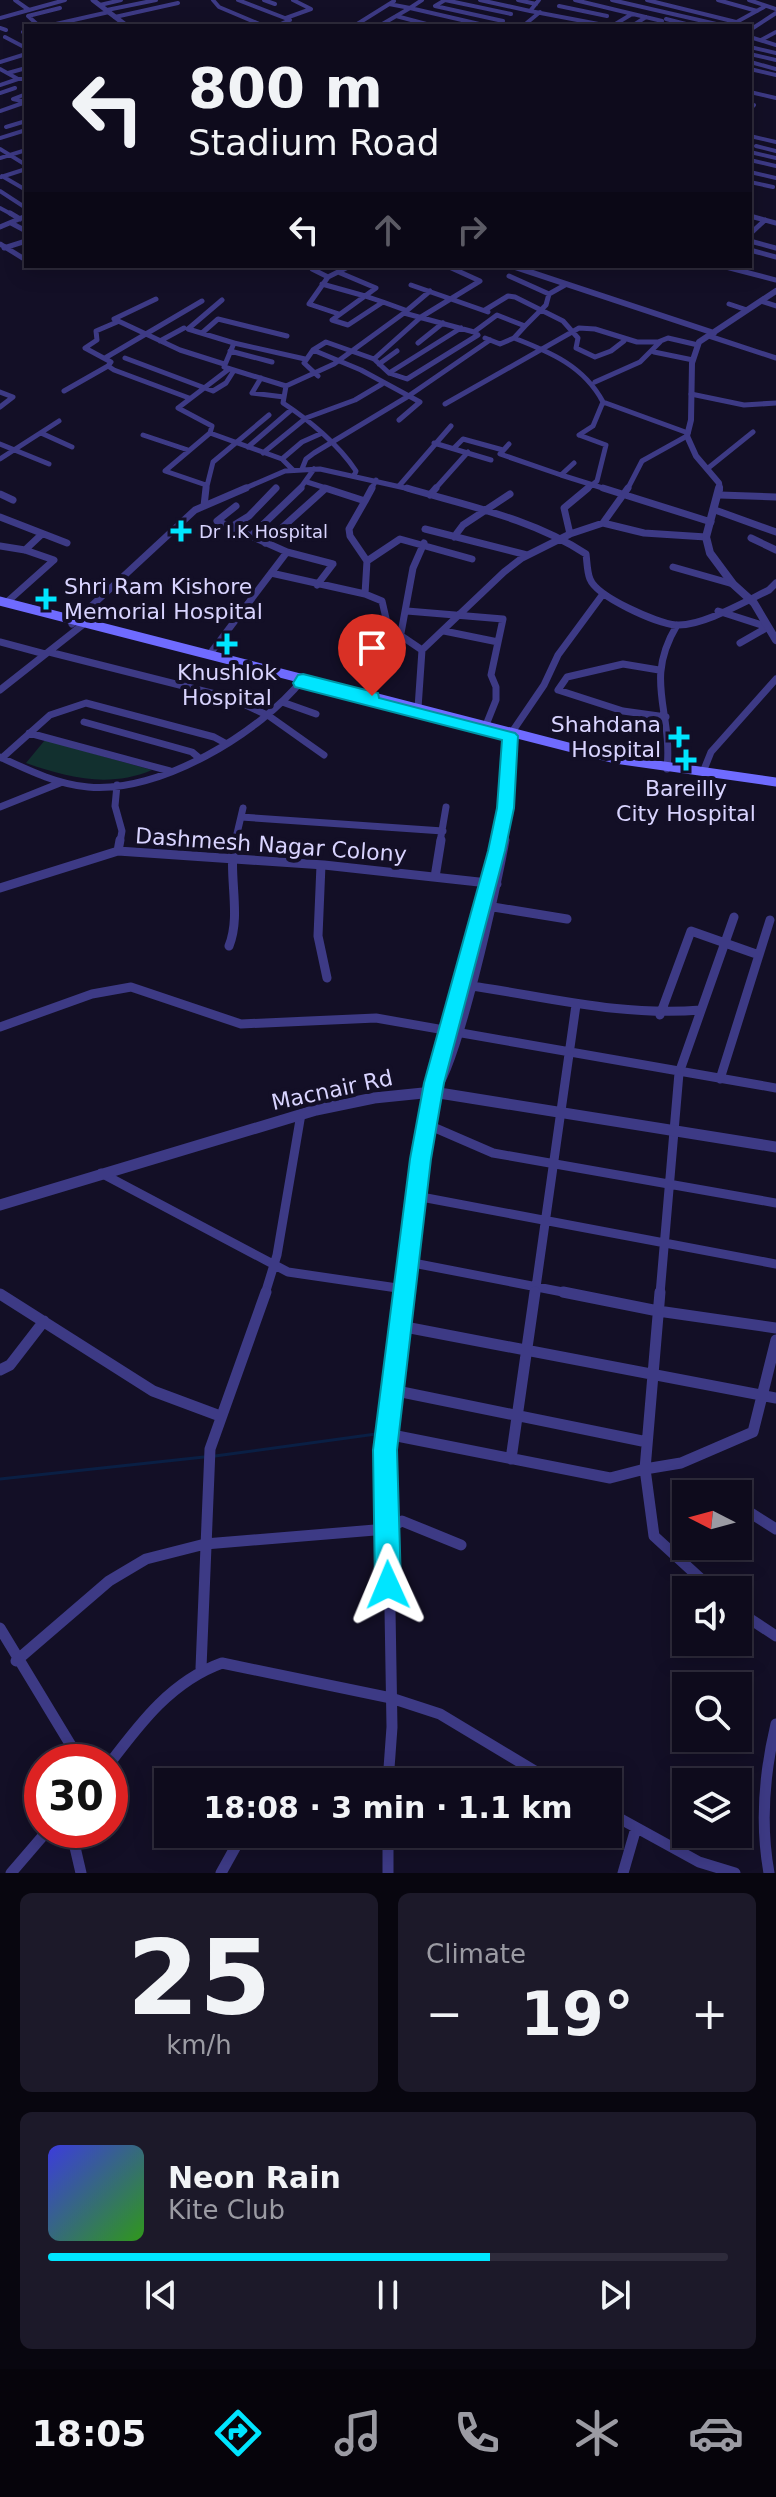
<!DOCTYPE html>
<meta charset="utf-8">
<style>
body{margin:0;font-family:"DejaVu Sans",sans-serif;background:#1c1929;color:#f1f3f6;height:100vh;display:flex;flex-direction:column;font-size:30px;white-space:nowrap}
*{box-sizing:border-box;margin:0}
p{font-size:26px;color:#9b9ba3}
.icon{flex:none;width:44px;height:44px;fill:none;stroke:currentColor;stroke-width:2;stroke-linecap:round;stroke-linejoin:round}
.map{position:relative;height:1873px;overflow:hidden}
.drawer{display:flex;flex-direction:column;gap:20px;padding:20px;background:#08060f;flex:1}
.drawer>*{flex:none}
.hud{position:absolute;left:24px;top:24px;width:728px;height:244px;border-radius:0px;box-shadow:0 4px 20px #0003,0 0 0 2px #2e2b3b;background:#0e0b1c;color:#f1f3f6;overflow:hidden}
.needle{width:52px;rotate:276deg}
.fabs{position:absolute;left:672px;top:1480px;display:grid;gap:16px}
.fabs a{display:grid;place-items:center;width:80px;height:80px;border-radius:0px;background:#0e0b1c;box-shadow:0 4px 20px #0003,0 0 0 2px #2e2b3b;font-size:40px}
.speed{position:absolute;left:24px;top:1744px;display:flex;gap:16px;font-size:40px;font-weight:700;text-align:center}
.speed>*{display:grid;place-content:center;width:104px;height:104px;border-radius:50%;background:#0e0b1c;box-shadow:0 4px 20px #0003,0 0 0 2px #2e2b3b;line-height:1}
.speed .limit{border:12px solid #d22;background:#fff;color:#111}
.pin{position:absolute;display:grid;place-items:center;width:68px;height:68px;color:#fff;margin:-82px -34px;border-radius:50% 50% 50% 0;rotate:-45deg;box-shadow:0 0 8px #0007}
.pin .icon{rotate:45deg}
.me{position:absolute;width:88px;margin:-44px;rotate:359deg;stroke-linejoin:round;filter:drop-shadow(0 0 6px #0008)}
.turn{display:flex;align-items:center;gap:28px;height:168px;padding:0 32px;font-size:36px}
.turn .icon{width:104px;height:104px;stroke-width:2.5}
.turn b{display:block;font-size:56px;line-height:68px}
.lanes{display:flex;align-items:center;height:76px;padding:0 32px;background:#0003;justify-content:center;gap:40px;direction:ltr}
.lanes .off{opacity:.35}
.big{font-size:60px;font-weight:700;line-height:1.1}
.drawer .tile{flex:1;display:flex;flex-direction:column;justify-content:center;gap:12px;min-width:0;padding:0 28px;border-radius:12px;background:#1c1929}
.drawer .dial{align-items:center;gap:0}
.dial b{font-size:104px;line-height:1}
.song{display:flex;align-items:center;gap:24px}
.cover{width:96px;height:96px;border-radius:12px;background:linear-gradient(135deg,hsl(240 70% 55%),hsl(110 70% 35%))}
.played{height:8px;border-radius:4px;background:linear-gradient(90deg,#00e5ff 65%,#2e2b3b 65%)}
.keys{display:flex;justify-content:space-around;direction:ltr}
.heat{display:flex;justify-content:space-between;align-items:center;font-size:44px;direction:ltr}
.drawer .tiles{flex:1;display:grid;gap:20px;grid-template-columns:1fr 1fr}
.tile:last-child{grid-column:span 2}
.trip{position:absolute;left:154px;top:1768px;width:468px;height:80px;border-radius:0px;background:#0e0b1c;box-shadow:0 4px 20px #0003,0 0 0 2px #2e2b3b;font-weight:700;line-height:80px;text-align:center}
.tabs{display:flex;height:128px;justify-content:space-around;align-items:center;background:#06040b;color:#9b9ba3}
.tabs .icon{width:56px;height:56px}
.tabs .selected{color:#00e5ff}
.tabs b{font-size:36px;color:#f1f3f6}
.map>svg:first-child{display:block}
</style>
<div class="map">
<svg width="776" height="1873" viewBox="0 0 776 1873">
<rect width="100%" height="100%" fill="#130f26"/>
<!-- green -->
<path fill="#12302f" d="M45,740L152,770C109,788 69,778 26,763Z"/>
<g fill="none" stroke-linecap="round" stroke-linejoin="round">
<!-- stream -->
<path stroke="#0a1f44" stroke-width="3" d="M215,1456L376,1434
M0,1479L204,1457"/>
<!-- minor-far4 -->
<path stroke="#3d3a85" stroke-width="4" d="M213,0L219,7L264,26
M238,0L290,20L276,26
M264,0L275,4
M480,0L530,11
M518,0L536,4
M539,0L530,11L609,26
M575,0L662,21
M612,0L725,26
M647,0L736,22
M718,0L757,11
M749,0L776,9
M100,5L121,0
M435,6L445,0L511,14
M435,6L503,21
M559,6L607,16
M410,8L488,26
M410,8L422,0
M29,10L65,0
M107,10L156,0
M396,16L434,26
M115,17L178,3
M0,18L29,10L15,0
M286,18L311,9L293,0
M666,19L694,26
M733,24L764,7
M39,26L28,16L60,8
M47,26L109,12
M313,26L316,24
M354,26L394,1
M379,26L410,8L389,4
M523,26L540,12
M612,26L632,14
M632,26L646,17
M0,28L6,30
M750,30L776,13
M26,31L23,32L26,34
M5,37L26,48
M750,37L776,45
M761,40L776,32
M750,47L776,53
M750,54L776,60
M0,62L26,54
M754,63L776,69
M0,69L18,79H26
M750,69L776,75
M8,73L26,68
M0,85L18,79
M750,92L776,98
M0,93L15,88
M26,94L13,99L26,102
M750,109L754,105
M0,111L26,102
M6,127L26,121
M750,136L776,142
M0,138L26,130
M756,146L776,151
M0,149L26,165
M750,152L776,158
M0,158L26,150
M750,160L776,166
M750,172L776,178
M2,176L26,190
M1,177L26,169
M750,182L773,187
M0,191L26,208
M0,208L13,215"/>
<!-- minor-far3 -->
<path stroke="#3d3a85" stroke-width="5" d="M10,213L20,219
M750,216L776,223
M11,223L26,231
M0,227L26,216
M750,234L765,220
M750,241L776,248
M0,244L26,260
M4,248L26,241
M750,250L776,257
M318,266L312,269L328,277
M722,266L776,280
M338,272L376,288L365,296
M509,276L549,294
M322,284L365,296
M411,285L488,312
M365,296L383,302L348,325L332,320Z
M156,299L114,319L180,350L224,364
M222,300L188,329L234,343L224,367L286,386L334,364L404,313L474,332L497,315L525,326L546,305L549,294L565,285
M761,301L776,306
M383,302L405,310
M729,304L747,310
M485,310L508,296L515,297L563,321L578,338L576,348L595,357L611,351L624,341
M404,313L430,291
M339,314L309,304L328,277L350,266
M117,322L96,331L97,340L85,348L111,362L108,366L114,370L189,398
M202,333L218,319L287,336
M709,336L776,358
M485,338L500,344L514,338L525,326
M514,338C550,352 584,366 603,402L593,426L579,435
M160,341L184,328
M234,343L305,359
M418,343L443,323
M313,350L361,370L420,402L399,420
M230,351L272,362
M654,352L693,360
M105,358L202,301
M125,358L213,391L226,383L233,372
M374,359L421,317L480,281L447,266
M379,364L397,351
M389,373L461,328
M318,376L304,363L313,350L326,342L374,359L389,373L407,379L478,335
M261,378L252,393L284,397
M595,382L640,362L660,342
M286,386L283,403C309,420 339,445 356,471L354,476
M64,391L108,366
M0,392L13,397L0,407
M691,394L744,405L776,403
M603,402L688,433
M445,404L579,328L595,329L637,342H658L668,338L698,345
M41,433L72,447
M210,433L282,459L293,470
M143,435L188,450
M579,435L606,445L597,481L586,490
M434,443L491,460
M0,444L49,464
M509,444L500,454L561,475L574,463
M248,447L291,410
M454,448L463,439L503,450
M263,453L306,418L355,400L382,384
M0,459L59,421
M282,459L302,442L320,434
M302,469L306,459L314,453L407,397L490,340
M707,469L753,432
M561,475L609,490
M307,482L332,490
M206,485L165,471L210,433L212,426L178,408L229,369
M399,486L451,426
M206,490L213,462L269,415
M241,490L285,471L320,469L414,490
M299,490L314,469
M371,490L376,480
M434,490L468,452
M627,490L642,461L687,436"/>
<!-- minor-far2 -->
<path stroke="#3d3a85" stroke-width="7" d="M325,488L365,501L372,488
M407,488C468,506 533,519 586,554C587,561 587,572 590,579C597,597 656,623 676,625C701,627 746,601 769,590L776,583
M603,488L711,522
M0,494L13,500
M430,495L436,488
M720,495L776,497
M365,501L349,529L350,536L367,561L365,594
M204,506L206,488
M236,506L217,521L287,552L333,564L317,585
M715,510L776,532
M0,517L67,543
M603,523L628,488
M231,527L249,516L276,488
M425,529L527,555
M570,534L564,508L588,488
M251,536L301,488
M454,537L463,525L510,494
M751,538L776,550
M265,543L325,489
M0,546L25,550L54,560L7,602
M25,550L42,534
M367,561L400,539L472,559
M673,567L733,584
M271,573L365,594L382,601L388,627L422,650L418,708
M407,611L503,619L491,675L496,687V700L486,725
M718,611L768,627L740,643
M72,624L195,510L246,488
M444,631L498,642
M401,633L413,568L424,543
M0,642L45,654
M422,650L504,572L522,558L570,534L603,523L644,533L706,537
M49,652L231,698L269,716L324,755
M209,655L287,552
M659,670L623,664L567,677L558,690L623,711L666,717
M0,690L85,623
M285,703L316,714
M84,722L192,752L198,757
M512,732L544,685L558,655L603,594
M29,733L170,771
M0,757C28,770 56,784 88,787C159,794 260,733 303,679
M2,758L50,715L86,703L214,737L225,743
M667,769C673,710 643,682 677,625
M703,772L711,752L776,679
M117,785L115,806L122,831L120,842
M0,807L60,783
M241,817L443,831
M235,842L243,808
M440,842L446,807
M496,842L505,808
M505,842L510,736"/>
<!-- minor-far1 -->
<path stroke="#3d3a85" stroke-width="9" d="M118,851L120,840
M321,865L318,936L327,978
M435,877L441,840
M0,888L118,851L324,865L497,884
M487,906L567,919
M229,946C242,914 227,874 235,840
M465,985C544,996 620,1017 701,1010
M660,1015L691,931L759,955
M0,1027L92,994L131,987L241,1024L376,1018L776,1088
M720,1079L770,920
M434,1091C456,1072 498,880 505,840
M426,1124L493,1153L776,1203
M101,1173L288,1272L404,1289
M416,1196L776,1264
M408,1262L573,1294
M265,1294L277,1255L301,1114
M405,1294L426,1124L497,840
M535,1294L576,1005
M660,1294L679,1073L734,917"/>
<!-- minor -->
<path stroke="#3d3a85" stroke-width="11" d="M563,1292L658,1311L776,1328
M0,1294L153,1391L220,1416
M400,1326L776,1398
M0,1370L10,1365L44,1321
M392,1390L647,1442
M387,1434L610,1478L645,1469L660,1292
M511,1459L535,1292
M738,1505L776,1529
M713,1590L654,1536L645,1469L681,1463L753,1432L776,1340
M738,1611L776,1636
M0,1628L81,1762
M16,1661L109,1581L146,1559L205,1544L387,1529L402,1521L461,1545
M201,1668L210,1449L266,1292
M110,1763C141,1722 172,1681 222,1663L391,1698L440,1714L553,1782
M388,1782L392,1727L387,1434L405,1292
M608,1812L699,1862L735,1873
M71,1830L81,1873
M388,1834V1873
M11,1873L48,1830
M221,1873L236,1846
M623,1873L636,1828
M769,1873C760,1823 764,1774 776,1724"/>
<!-- tertiary-far3 -->
<path stroke="#3d3a85" stroke-width="5" d="M93,0L127,26"/>
<!-- tertiary-far2 -->
<path stroke="#3d3a85" stroke-width="6" d="M512,266L714,333
M720,490L719,483L696,456L687,436L691,420L692,363L699,342L776,291"/>
<!-- tertiary-far1 -->
<path stroke="#3d3a85" stroke-width="8" d="M719,488L706,537L710,553L733,584L754,603L776,640"/>
<!-- tertiary -->
<path stroke="#3d3a85" stroke-width="11" d="M0,1205L316,1110L374,1098L433,1092L776,1147"/>
<!-- secondary -->
<path stroke="#6f6bff" stroke-width="9" d="M0,601L615,759L776,782"/>
</g>
<!-- route -->
<path fill="#00e5ff" stroke="#0095a6" stroke-width="2" d="M303,674L378,693L379,698L515,733L518,736L514,808L505,851L444,1083L431,1159L397,1450L401,1585L397,1594L388,1598L379,1594L375,1585L373,1450L410,1159L424,1083L488,851L497,808L502,740L295,687L293,683L298,675Z"/>
<!-- markers -->
<g fill="#00e5ff" stroke="#130f26" stroke-width="3">
<path d="M177 519h8v8h8v8h-8v8h-8v-8h-8v-8h8z"/>
<path d="M42 587h8v8h8v8h-8v8h-8v-8h-8v-8h8z"/>
<path d="M223 632h8v8h8v8h-8v8h-8v-8h-8v-8h8z"/>
<path d="M675 725h8v8h8v8h-8v8h-8v-8h-8v-8h8z"/>
<path d="M682 748h8v8h8v8h-8v8h-8v-8h-8v-8h8z"/>
</g>
<g text-anchor="middle" dominant-baseline="central" stroke-width="8" stroke-linejoin="round" paint-order="stroke">
<!-- far-poi labels -->
<g font-size="18" fill="#d9d4ff" stroke="#130f26" text-anchor="start">
<text x="199" y="531">Dr I.K Hospital</text>
</g>
<!-- poi labels -->
<g font-size="22" fill="#d9d4ff" stroke="#130f26">
<text x="64" y="586" text-anchor="start">Shri Ram Kishore<tspan x="64" dy="25">Memorial Hospital</tspan></text>
<text x="227" y="672">Khushlok<tspan x="227" dy="25">Hospital</tspan></text>
<text x="661" y="724" text-anchor="end">Shahdana<tspan x="661" dy="25">Hospital</tspan></text>
<text x="686" y="788">Bareilly<tspan x="686" dy="25">City Hospital</tspan></text>
</g>
<!-- street labels -->
<g font-size="22" fill="#d9d4ff" stroke="#130f26">
<text transform="translate(271 845) rotate(4)">Dashmesh Nagar Colony</text>
<text transform="translate(332 1090) rotate(-12)">Macnair Rd</text>
</g>
</g>
</svg>
<div class="fabs">
<a><svg class="needle" viewBox="-14 -14 28 28"><path d="M0-13l5 13h-10z" fill="#e53935"/><path d="M0 13l5-13h-10z" fill="#9b9ba3"/></svg></a>
<a><svg class="icon" aria-label="sound" viewBox="0 0 24 24"><path d="M4 9h4l5-4v14l-5-4H4zM17 9q2 3 0 6"/></svg></a>
<a><svg class="icon" aria-label="search" viewBox="0 0 24 24"><circle cx="10" cy="10" r="6"/><path d="M15 15l6 6"/></svg></a>
<a><svg class="icon" aria-label="layers" viewBox="0 0 24 24"><path d="M12 4l9 5-9 5-9-5zM3 14l9 5 9-5"/></svg></a>
</div>
<div class="speed"><div class="limit">30</div></div>
<div class="pin" style="left:372px;top:696px;background:#d93025"><svg class="icon" aria-label="arrive" viewBox="0 0 24 24"><path d="M6 21V4h12l-3 4 3 4H6"/></svg></div>
<svg class="me" style="left:388px;top:1585px" viewBox="-20 -20 40 40"><path d="M0-17L14 15 0 8-14 15z" fill="#00e5ff" stroke="#fff" stroke-width="4"/></svg>
<div class="trip">18:08 · 3 min · 1.1 km</div>
<div class="hud">
<div class="turn"><svg class="icon" aria-label="left" viewBox="0 0 24 24"><path d="M17 20v-9H6M10 6l-5 5 5 5"/></svg><div><b>800 m</b>Stadium Road</div></div>
<div class="lanes"><svg class="icon" aria-label="left" viewBox="0 0 24 24"><path d="M17 20v-9H6M10 6l-5 5 5 5"/></svg><svg class="icon off" aria-label="ahead" viewBox="0 0 24 24"><path d="M12 20V5M6 11l6-6 6 6"/></svg><svg class="icon off" aria-label="right" viewBox="0 0 24 24"><path d="M7 20v-9h11M14 6l5 5-5 5"/></svg></div>
</div>
</div>
<section class="drawer">
<div class="tiles">
<div class="tile dial"><b>25</b><p>km/h</p></div>
<div class="tile"><p>Climate</p>
<div class="heat"><a>−</a><b class="big">19°</b><a>+</a></div>
</div>
<div class="tile">
<div class="song"><i class="cover"></i><div><b>Neon Rain</b><p>Kite Club</p></div></div>
<div class="played"></div>
<div class="keys"><svg class="icon" aria-label="previous" viewBox="0 0 24 24"><path d="M18 5L8 12l10 7zM5 5v14"/></svg><svg class="icon" aria-label="pause" viewBox="0 0 24 24"><path d="M8 5v14M16 5v14"/></svg><svg class="icon" aria-label="next" viewBox="0 0 24 24"><path d="M6 5l10 7-10 7zM19 5v14"/></svg></div>
</div>
</div>
</section>
<nav class="tabs">
<b>18:05</b>
<svg class="icon selected" aria-label="directions" viewBox="0 0 24 24"><path d="M12 3l9 9-9 9-9-9zM9 14v-3h6M13 9l2 2-2 2"/></svg>
<svg class="icon" aria-label="music" viewBox="0 0 24 24"><path d="M9 18V5l10-2v13"/><circle cx="6" cy="18" r="3"/><circle cx="16" cy="16" r="3"/></svg>
<svg class="icon" aria-label="phone" viewBox="0 0 24 24"><path d="M5 4h4l2 5-3 2q2 4 5 5l2-3 5 2v4C11 20 4 13 5 4z"/></svg>
<svg class="icon" aria-label="climate" viewBox="0 0 24 24"><path d="M12 3v18M4 7l16 10M4 17L20 7"/></svg>
<svg class="icon" aria-label="car" viewBox="0 0 24 24"><path d="M5 17H2v-5l4-1 3-4h7l3 4 3 1v5h-3M9 17h6M6 11h13"/><circle cx="7" cy="17" r="2"/><circle cx="17" cy="17" r="2"/></svg>
</nav>
